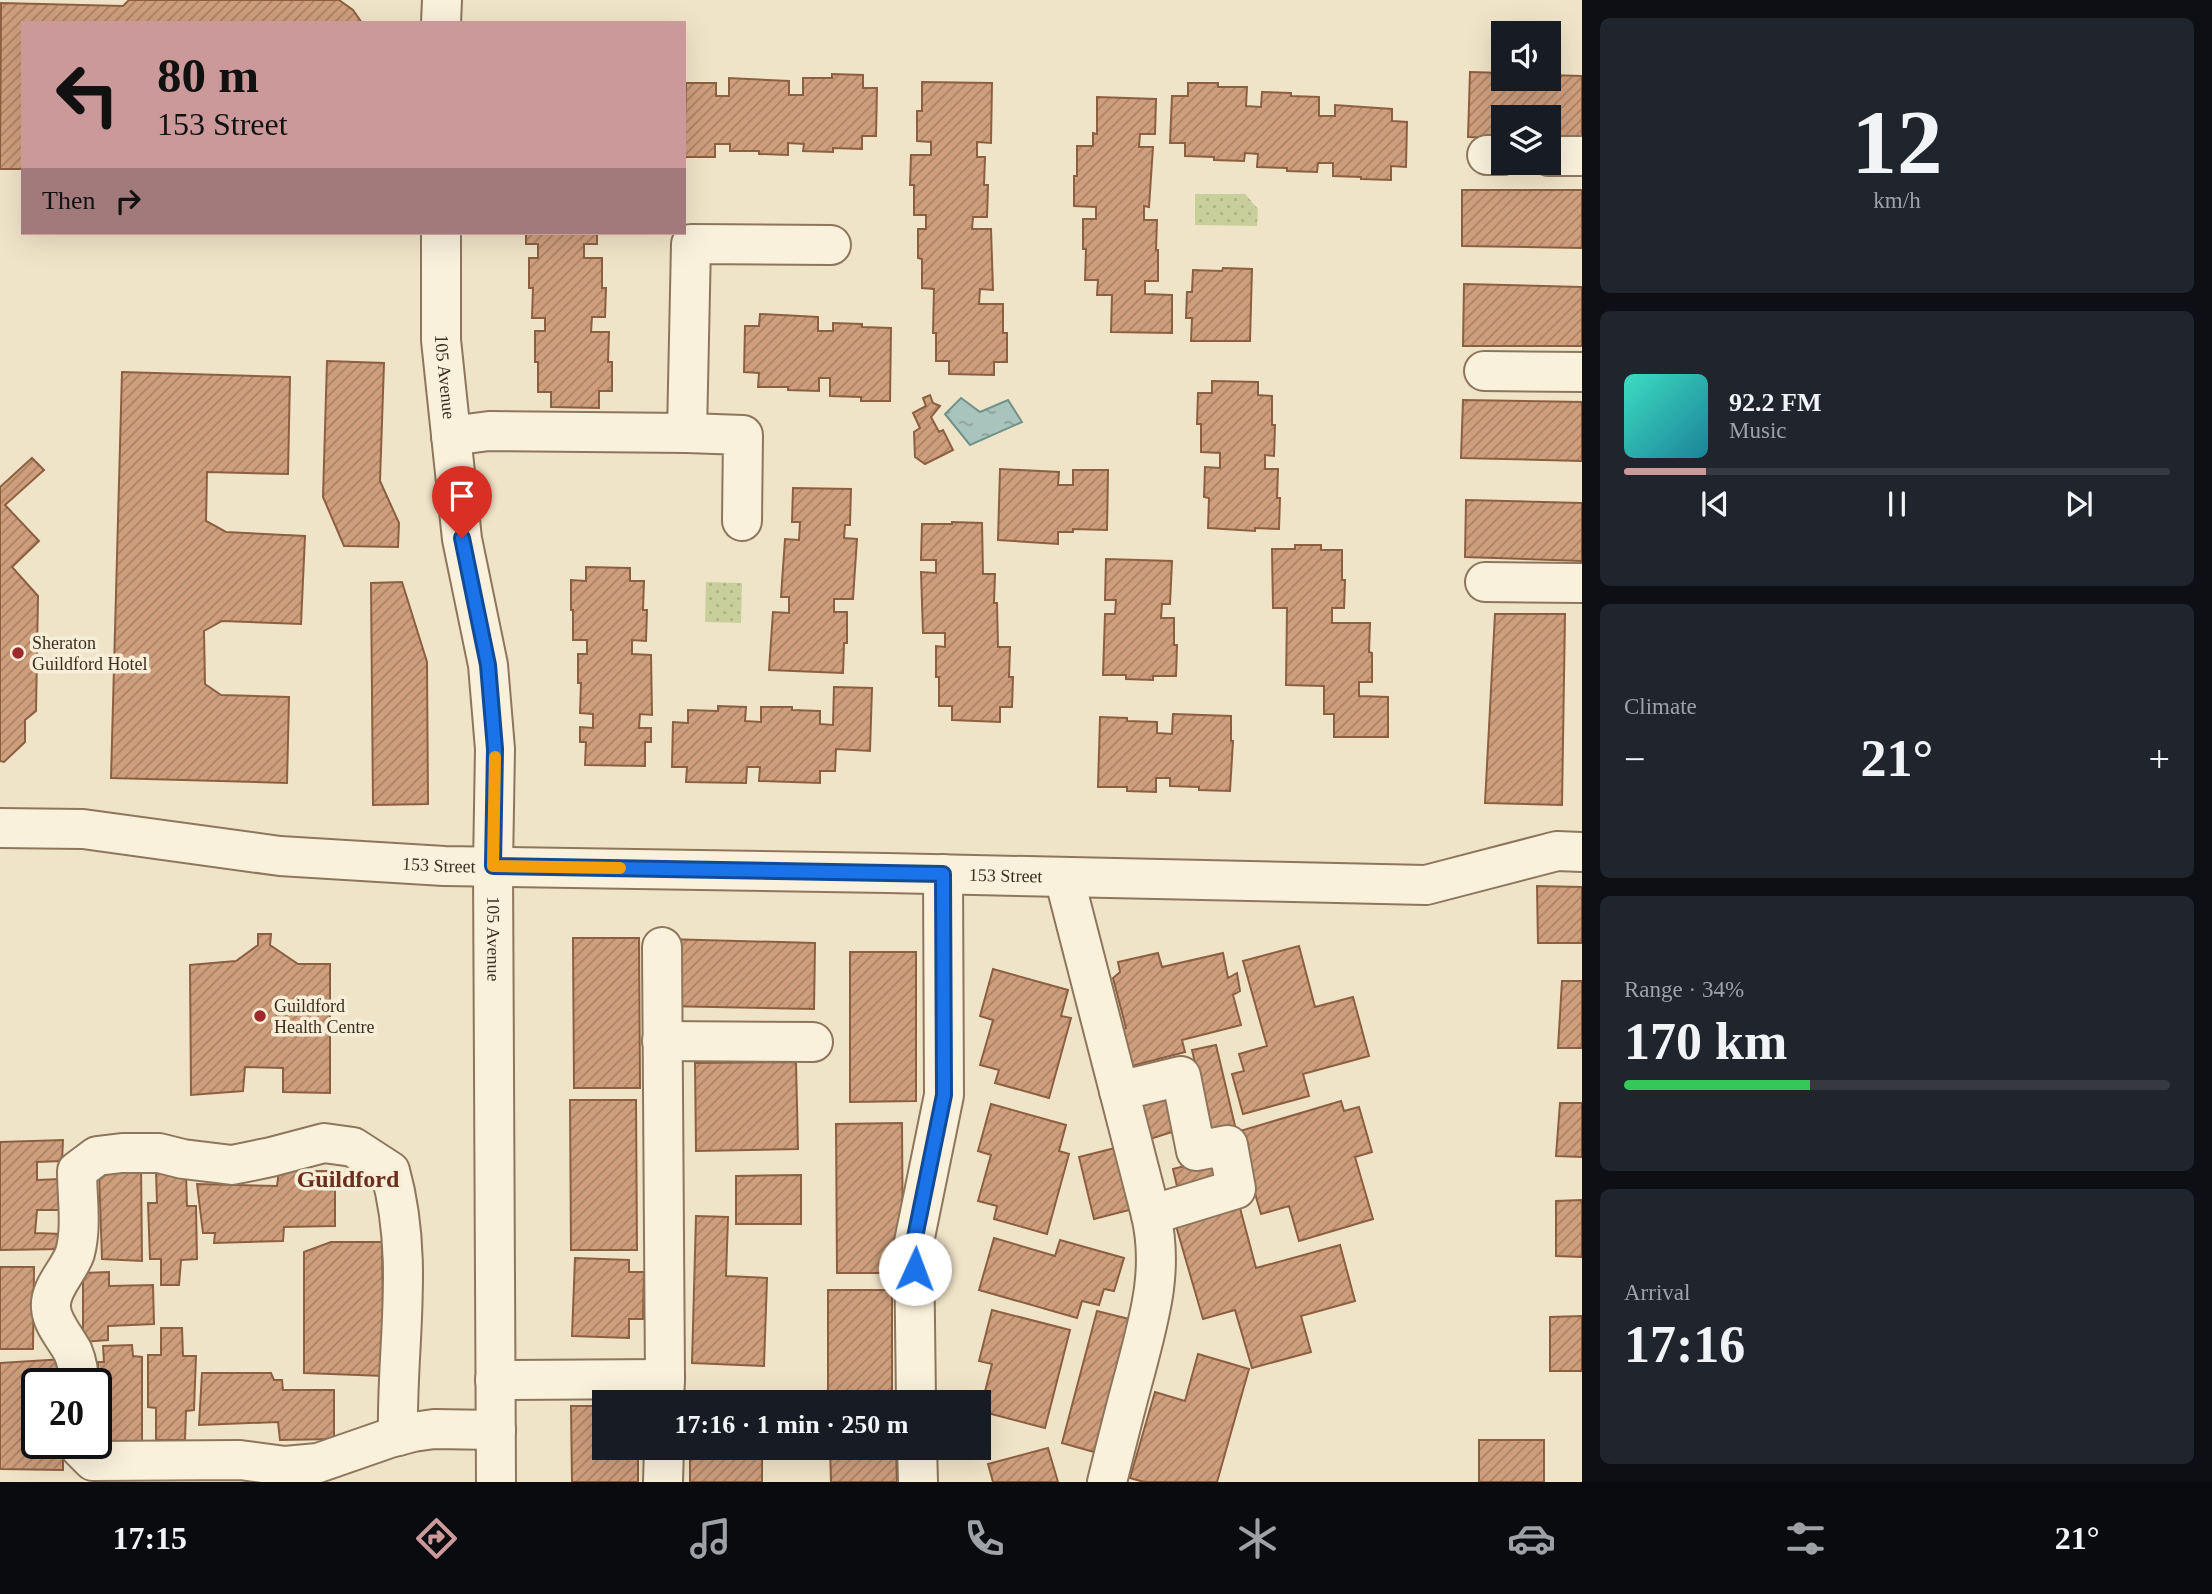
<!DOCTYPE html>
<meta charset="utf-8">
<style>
body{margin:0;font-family:"Times New Roman",serif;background:#20242c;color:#f1f3f6;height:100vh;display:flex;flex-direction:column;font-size:26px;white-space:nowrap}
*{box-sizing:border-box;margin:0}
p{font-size:23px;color:#9ea1a6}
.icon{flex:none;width:38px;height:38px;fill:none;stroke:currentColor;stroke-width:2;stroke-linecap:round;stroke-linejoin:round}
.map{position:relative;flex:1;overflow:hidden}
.drawer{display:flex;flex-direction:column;gap:18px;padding:18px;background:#0d0f14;width:630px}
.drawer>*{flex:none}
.guide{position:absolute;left:21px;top:21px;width:665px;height:214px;border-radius:0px;box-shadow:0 7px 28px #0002;background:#cc999b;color:#111;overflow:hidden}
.controls{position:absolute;left:1491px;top:21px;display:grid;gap:14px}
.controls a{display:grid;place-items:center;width:70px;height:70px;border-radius:0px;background:#171b24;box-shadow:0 7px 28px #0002;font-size:35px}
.speed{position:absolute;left:21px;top:1368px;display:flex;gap:14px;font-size:35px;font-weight:700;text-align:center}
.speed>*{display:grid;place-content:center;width:91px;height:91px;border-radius:50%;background:#171b24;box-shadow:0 7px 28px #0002;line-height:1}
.speed .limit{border:4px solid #111;border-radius:10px;background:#fff;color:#111}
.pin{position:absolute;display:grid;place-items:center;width:60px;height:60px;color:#fff;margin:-72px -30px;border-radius:50% 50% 50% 0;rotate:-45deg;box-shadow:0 0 7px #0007}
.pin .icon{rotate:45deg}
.me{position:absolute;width:77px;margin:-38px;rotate:2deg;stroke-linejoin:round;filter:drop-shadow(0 0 5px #0008)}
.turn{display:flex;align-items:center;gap:24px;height:147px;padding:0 21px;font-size:32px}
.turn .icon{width:91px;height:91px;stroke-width:2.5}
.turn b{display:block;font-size:49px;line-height:60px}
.then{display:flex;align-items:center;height:66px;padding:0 21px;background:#0003;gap:14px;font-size:26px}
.big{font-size:52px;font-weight:700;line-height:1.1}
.drawer .widget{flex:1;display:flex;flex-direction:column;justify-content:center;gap:10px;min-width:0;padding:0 24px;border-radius:10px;background:#20242c}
.drawer .dial{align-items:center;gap:0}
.dial b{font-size:91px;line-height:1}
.song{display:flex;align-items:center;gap:21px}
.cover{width:84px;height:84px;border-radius:10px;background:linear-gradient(135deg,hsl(170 70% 55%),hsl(190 70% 35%))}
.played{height:7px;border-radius:4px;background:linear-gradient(90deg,#cc999b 15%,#363941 15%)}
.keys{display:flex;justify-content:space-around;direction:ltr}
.heat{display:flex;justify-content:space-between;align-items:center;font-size:38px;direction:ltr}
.charge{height:10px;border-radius:5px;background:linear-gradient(90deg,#34c759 34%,#363941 0)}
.trip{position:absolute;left:592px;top:1390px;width:399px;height:70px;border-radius:0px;background:#171b24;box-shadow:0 7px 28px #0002;font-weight:700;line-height:70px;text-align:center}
.dock{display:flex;height:112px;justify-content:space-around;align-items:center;background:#090b0e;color:#9ea1a6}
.dock .icon{width:49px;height:49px}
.dock .selected{color:#cc999b}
.dock b{font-size:32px;color:#f1f3f6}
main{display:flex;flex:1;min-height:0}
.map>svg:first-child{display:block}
</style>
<main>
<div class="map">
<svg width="1582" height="1482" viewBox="0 0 1582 1482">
<defs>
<pattern id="park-dots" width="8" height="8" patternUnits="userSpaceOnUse" patternTransform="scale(1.75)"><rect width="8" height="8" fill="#c9cf9b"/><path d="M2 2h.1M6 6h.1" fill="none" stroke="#aeb285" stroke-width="1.8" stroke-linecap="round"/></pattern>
<pattern id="water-ripples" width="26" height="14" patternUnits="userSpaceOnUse" patternTransform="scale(1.75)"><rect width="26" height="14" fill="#a9c4bc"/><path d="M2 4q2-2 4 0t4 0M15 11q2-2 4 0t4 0" fill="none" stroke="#8ba098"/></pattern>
<pattern id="building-hatch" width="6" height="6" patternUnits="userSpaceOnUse" patternTransform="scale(1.75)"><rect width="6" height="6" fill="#cf9f7d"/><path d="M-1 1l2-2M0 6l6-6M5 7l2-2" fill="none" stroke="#a98266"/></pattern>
</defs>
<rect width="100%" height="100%" fill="#f0e4c8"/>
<!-- park -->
<path fill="url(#park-dots)" d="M1195,194H1245L1258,209L1257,226L1195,225Z
M706,582L742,583L741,623L705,622Z"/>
<!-- water -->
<path fill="url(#water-ripples)" stroke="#6f938a" stroke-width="2" d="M961,398L980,412L1008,400L1022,422L970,445L945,414Z"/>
<!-- building -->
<path fill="url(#building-hatch)" stroke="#8d5f41" stroke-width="2" d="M129,0H339L353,10L362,23H23V169H0L1,3L123,6Z
M1470,72L1503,73V79H1549V75L1582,76V141L1549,140V117H1503V138L1468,137Z
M832,74L863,75V88H877L876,136H862V149L833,148V152L803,151L804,144L788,143V155L759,154V151H730V144H715V157H686L684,160L686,83H716V96H729V78L789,81V95H803V78H832Z
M922,82L992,83L991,143L977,142V157H985L984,185H988L987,217H973L972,229H991L993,290L980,289L979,304H1003V333H1007V362H994V375L949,374V361H936V333H933L934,289L922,288V259L918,258V229H926V215H914V185H910L911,155H931V142L917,141V111H922Z
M1188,83H1218V87H1247L1246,106L1261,107L1262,92L1291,93V96L1319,97V116H1335V105L1392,109V121L1407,122L1406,167L1391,166V180L1361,179V177L1333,176V163H1318L1317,172L1287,171V168L1257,167L1258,154L1245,153L1244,161L1214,160V157L1185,156V143H1170L1172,96H1188Z
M1097,97L1156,99L1155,134H1140L1139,147H1153L1149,207L1144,206V220H1157L1156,250H1158V281H1145V294L1172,295V333L1111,332L1112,295H1097L1098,280H1085L1086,249H1083V219H1096V207L1074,206V176H1077V146H1093V133L1097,134Z
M1462,190H1582V248L1462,246Z
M526,233H597V244H584V258H602V288H606L605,317H592L591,332H609L608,362H612V391H599V408L551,407V392H538V362H535V331H545V318H532L533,288H529V258H538V244H526Z
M1223,268L1252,269L1250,341H1191L1192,318H1186L1187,292H1192L1193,270L1222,271Z
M1464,284L1582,287V346H1463Z
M760,314L818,317V331H833V323L862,324V327L891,328L890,401H861V397L830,396V378H819V391L788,390V387H758L759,373L744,372L745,326H759Z
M327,361L384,363L380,481L399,523L398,547L344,546L323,497Z
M122,372L290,377L288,474L207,472L206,521L226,532L305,536L301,624L222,621L204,631L205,684L221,695L289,697L287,783L111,778Z
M1212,381L1258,382V395L1272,396V425H1275L1274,456L1265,455V469H1278L1277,498H1280L1279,529L1255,528V531L1208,528L1209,498L1204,497L1205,467L1220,468V453L1201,452V424H1197L1198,393H1212Z
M930,395L933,403L940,406L931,417L939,432L943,430L953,450L925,464L915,457L914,432L920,428L913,413L926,406L923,398Z
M1463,400L1582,402V461L1461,458Z
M32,458L44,470L5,505L39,541L12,567L38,596L36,711L25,720V742L4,762L0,761V487Z
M32,458L44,470L5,505L39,541L12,567L38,596L36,711L25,720V742L4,762L0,761V487Z
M1000,469L1059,472L1058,485H1073V470H1108L1107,530L1073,529V532H1058V544L998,540Z
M793,488L851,489L850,525H845L844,538L857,539L853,599H834V612H847V643H844L843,673L769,670L773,612L789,613V597H781L785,539L799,540L800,522H792Z
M1466,500L1582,503V561L1465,557Z
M952,522L982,523L983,574H995L994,603H997L998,647H1010L1009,677H1013L1012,707H1000V722L952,720V706H939V677H936V646L945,647V633H923L921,572L936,573V560H921L922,524H952Z
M1295,545H1321V550H1342V580H1345L1344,608H1332V623H1370L1369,652L1372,653V682H1359V696L1388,697V737H1334V714H1324V686L1286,685L1287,608H1273L1272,549H1295Z
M1106,559L1172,561L1170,604H1162L1161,618H1174V645H1177L1176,676H1153V680L1126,679V675H1103L1105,614H1115L1116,600H1105Z
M586,567L630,568V581H644L643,610H647L646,641L632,640V654L651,655L652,715L640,714L639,728H651V742H645V766L585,765L586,742H580V727L593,728V714L580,713L581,683H578V654H587V640H573V610H571V580L586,581Z
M402,582L427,662L428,804L373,805L371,583Z
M1495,614H1565L1562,805L1485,803Z
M834,687L872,688L870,751L836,749L835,771H820V783L759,781L760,767H747L746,783L686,782L687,767H672L673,722L688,723V710L718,711V706L746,707L745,721L761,722V707H792V710L820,711V724L833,725Z
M1173,714L1231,716V741H1233L1230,791L1199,790V787L1170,786V778H1156V792L1127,791V787H1098L1100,717L1127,718V721L1157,722V733L1172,734Z
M1537,886L1582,887V943H1538Z
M258,934H271L270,945L298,964H330V1093L283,1092V1068L245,1067L243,1091L191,1095L190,965L236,961L258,945Z
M573,938H639L640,1088H574Z
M666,939L815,943L814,1009L664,1006Z
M1299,946L1315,1007L1353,997L1369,1056L1303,1074L1309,1096L1243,1114L1232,1074L1244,1071L1239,1054L1267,1046L1243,961Z
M850,952H916V1101L850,1102Z
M1158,953L1162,967L1223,953L1228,978L1237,973L1240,991L1233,995L1241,1025L1182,1040L1185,1052L1128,1067L1119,1030L1126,1028L1113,978L1120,972L1118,962Z
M993,969L1068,990L1061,1016L1071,1018L1049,1098L995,1083L999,1070L980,1065L993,1020L980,1016Z
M1562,981H1582V1048H1558Z
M1216,1045L1236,1130L1212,1136L1192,1050Z
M796,1062L798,1149L696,1151L695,1063Z
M1164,1095L1175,1131L1150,1139L1138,1103Z
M570,1100H636L637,1250H571Z
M1341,1101L1344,1111L1359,1107L1372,1152L1355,1157L1373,1219L1299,1241L1289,1206L1261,1214L1237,1132Z
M1560,1103H1582V1157L1556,1156Z
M991,1104L1066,1125L1059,1151L1069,1154L1047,1234L994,1219L997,1206L978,1201L991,1155L978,1151Z
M902,1123L903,1273H837L836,1124Z
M63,1140L62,1161L37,1162V1180L60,1179L59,1210H37L35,1233L62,1234V1249L0,1250V1142Z
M1119,1147L1133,1209L1094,1219L1079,1157Z
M1216,1158L1222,1184L1179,1195L1173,1169Z
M141,1163L142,1261L102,1259L99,1171Z
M279,1171H335V1226L284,1227L283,1241L214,1243L215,1233H203L197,1184L277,1186Z
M156,1172L186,1173L187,1206H196L197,1259L181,1260L179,1285H161V1259H150L148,1203H157Z
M801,1175V1224H736V1176Z
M1582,1200V1257L1556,1256V1201Z
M1240,1208L1256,1268L1340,1245L1355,1301L1301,1316L1311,1352L1252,1368L1235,1310L1203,1319L1176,1226Z
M696,1216L728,1217L726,1276L767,1278L764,1366L692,1363Z
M994,1238L1055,1256L1060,1240L1124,1258L1114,1291L1104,1289L1099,1305L1082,1301L1077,1318L979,1290Z
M331,1242H382L384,1376L304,1373V1252Z
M575,1258L629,1260V1272H644L643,1319H629V1338L572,1336Z
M0,1267H34L33,1349H0Z
M109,1272V1286L153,1285L154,1324L108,1326V1340L83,1342V1273Z
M828,1290H892V1401H828Z
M992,1310L1070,1330L1045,1428L980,1411L992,1364L979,1361Z
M1097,1311L1129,1319L1094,1452L1062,1443Z
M1582,1316V1371H1550V1317Z
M161,1328H182L183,1356H196L194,1410L186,1411L185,1440H156V1408L148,1407V1355H161Z
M132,1345L133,1356L142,1357V1449L119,1451V1441L98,1442V1362H104L103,1346Z
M1198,1354L1249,1369L1217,1482H1144L1130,1478L1155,1392L1185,1401Z
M64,1359L63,1381L40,1382V1384H37V1444H42V1454H63V1470L0,1469V1363Z
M202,1373H271L274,1380H282L283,1390H334V1439L280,1440L278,1422L199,1425Z
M571,1406H604V1447H638V1482H572Z
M1479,1440H1544V1482H1479Z
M690,1447H762V1482H690Z
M830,1447H896L897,1482H831Z
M1048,1448L1058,1482H993L988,1464Z"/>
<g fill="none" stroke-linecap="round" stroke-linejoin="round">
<defs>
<g id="minor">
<path d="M441,23L442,0"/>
<path d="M1487,155H1503"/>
<path d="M1549,156H1582"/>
<path id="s1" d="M441,233V340L462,539L488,665L495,749L493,866L496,1482"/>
<path d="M1484,371L1582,372"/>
<path d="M687,433L743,435L742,521"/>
<path d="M451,436L489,431L687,433L691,244L831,245"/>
<path d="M1485,582L1582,583"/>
<path id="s2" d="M0,828L83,829L280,856L444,866L887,873L1426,885L1557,851L1582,852"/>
<path d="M1064,877L1151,1215C1164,1271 1149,1319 1135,1373C1125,1409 1116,1446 1107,1482"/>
<path d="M662,947L665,1379"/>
<path d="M662,1041L813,1042"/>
<path d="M1119,1091L1181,1076L1196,1151L1228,1145L1236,1189L1151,1215"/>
<path d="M495,1380L665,1379L664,1402"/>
<path d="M79,1384C79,1373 77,1362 73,1352C66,1338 52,1324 51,1308C49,1288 69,1271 75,1253C82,1227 77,1197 77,1171L97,1156L122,1153H159L183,1159L232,1165L271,1157L324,1143L353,1147L390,1171C415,1260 396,1346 398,1436"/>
<path d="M916,1402L914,1242L944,1095L943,874"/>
<path d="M80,1444V1448L93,1461L240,1460L285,1466L318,1463L390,1438L413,1432L434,1429L496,1430"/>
<path d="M917,1447L918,1482"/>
<path d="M663,1482L664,1447"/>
</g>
</defs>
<!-- minor casing -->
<use href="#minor" stroke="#8d765c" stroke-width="42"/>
<!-- minor -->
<use href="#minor" stroke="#faf1dc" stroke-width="38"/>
</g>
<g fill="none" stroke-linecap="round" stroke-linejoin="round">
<defs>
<path id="route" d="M462,538L488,665L495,749L493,866L943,874L944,1095L914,1242L915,1269"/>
</defs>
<!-- route casing -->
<use href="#route" stroke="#114b97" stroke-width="18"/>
<!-- route -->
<use href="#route" stroke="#1a73e8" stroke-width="12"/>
<!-- slow -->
<path stroke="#f59e0b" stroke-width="12" d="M495,757L493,866L620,868"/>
</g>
<!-- markers -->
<g fill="#9e2a2b" stroke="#f7eed8" stroke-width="2.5">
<circle cx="18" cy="653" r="7"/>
<circle cx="260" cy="1016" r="7"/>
</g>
<g text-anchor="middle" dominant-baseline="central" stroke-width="7" stroke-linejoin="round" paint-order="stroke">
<!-- street labels -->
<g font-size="18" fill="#3d2e20" stroke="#f7eed8">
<text stroke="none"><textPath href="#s1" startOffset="144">105 Avenue</textPath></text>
<text stroke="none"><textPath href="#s2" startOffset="441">153 Street</textPath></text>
<text stroke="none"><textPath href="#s2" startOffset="1008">153 Street</textPath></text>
<text stroke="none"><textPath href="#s1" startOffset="710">105 Avenue</textPath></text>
</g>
<!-- poi labels -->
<g font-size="18" fill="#3d2e20" stroke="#f7eed8" text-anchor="start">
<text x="32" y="643">Sheraton<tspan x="32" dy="21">Guildford Hotel</tspan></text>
<text x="274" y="1006">Guildford<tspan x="274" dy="21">Health Centre</tspan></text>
</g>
<!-- district labels -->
<g font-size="24" font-weight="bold" fill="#6b2e1e" stroke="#f7eed8">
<text x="348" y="1179">Guildford</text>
</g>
</g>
</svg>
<div class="controls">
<a><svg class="icon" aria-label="sound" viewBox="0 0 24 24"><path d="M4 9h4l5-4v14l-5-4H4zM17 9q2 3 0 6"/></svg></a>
<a><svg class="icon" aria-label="layers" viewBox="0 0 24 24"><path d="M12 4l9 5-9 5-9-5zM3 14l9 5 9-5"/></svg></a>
</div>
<div class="speed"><div class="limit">20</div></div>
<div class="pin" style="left:462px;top:538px;background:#d93025"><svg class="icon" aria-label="arrive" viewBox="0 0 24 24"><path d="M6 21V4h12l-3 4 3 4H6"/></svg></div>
<svg class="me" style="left:915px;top:1269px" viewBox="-20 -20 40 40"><circle r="19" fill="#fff"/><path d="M0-13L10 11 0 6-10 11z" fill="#1a73e8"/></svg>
<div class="trip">17:16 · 1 min · 250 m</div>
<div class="guide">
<div class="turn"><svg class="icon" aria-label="left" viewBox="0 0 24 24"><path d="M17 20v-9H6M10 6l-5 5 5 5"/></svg><div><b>80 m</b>153 Street</div></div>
<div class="then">Then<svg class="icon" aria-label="right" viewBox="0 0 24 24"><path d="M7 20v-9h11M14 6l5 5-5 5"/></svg></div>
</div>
</div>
<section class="drawer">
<div class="widget dial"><b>12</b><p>km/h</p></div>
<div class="widget">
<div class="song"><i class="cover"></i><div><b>92.2 FM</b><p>Music</p></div></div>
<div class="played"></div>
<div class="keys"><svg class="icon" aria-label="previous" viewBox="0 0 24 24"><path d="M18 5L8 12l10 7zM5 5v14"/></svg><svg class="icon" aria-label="pause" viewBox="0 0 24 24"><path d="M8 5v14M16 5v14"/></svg><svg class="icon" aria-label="next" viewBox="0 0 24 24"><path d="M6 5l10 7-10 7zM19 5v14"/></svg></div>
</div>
<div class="widget"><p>Climate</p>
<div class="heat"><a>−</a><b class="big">21°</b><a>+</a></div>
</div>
<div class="widget"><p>Range · 34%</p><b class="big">170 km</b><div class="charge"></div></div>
<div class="widget"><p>Arrival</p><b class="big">17:16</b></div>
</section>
</main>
<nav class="dock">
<b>17:15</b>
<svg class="icon selected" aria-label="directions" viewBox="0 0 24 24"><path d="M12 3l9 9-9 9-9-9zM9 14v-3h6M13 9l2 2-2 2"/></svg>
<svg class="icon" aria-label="music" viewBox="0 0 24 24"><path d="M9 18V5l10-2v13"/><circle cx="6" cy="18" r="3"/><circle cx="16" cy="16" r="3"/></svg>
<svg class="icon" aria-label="phone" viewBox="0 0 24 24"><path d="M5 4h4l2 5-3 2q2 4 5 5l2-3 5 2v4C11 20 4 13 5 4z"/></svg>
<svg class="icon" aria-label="climate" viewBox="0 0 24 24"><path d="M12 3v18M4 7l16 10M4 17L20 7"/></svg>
<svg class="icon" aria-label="car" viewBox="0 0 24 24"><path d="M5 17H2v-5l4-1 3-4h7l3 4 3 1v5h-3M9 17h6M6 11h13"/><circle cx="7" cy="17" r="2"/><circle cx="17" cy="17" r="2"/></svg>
<svg class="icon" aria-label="filters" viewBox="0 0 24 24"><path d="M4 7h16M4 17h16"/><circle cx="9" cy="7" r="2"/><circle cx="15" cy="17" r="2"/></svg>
<b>21°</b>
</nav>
